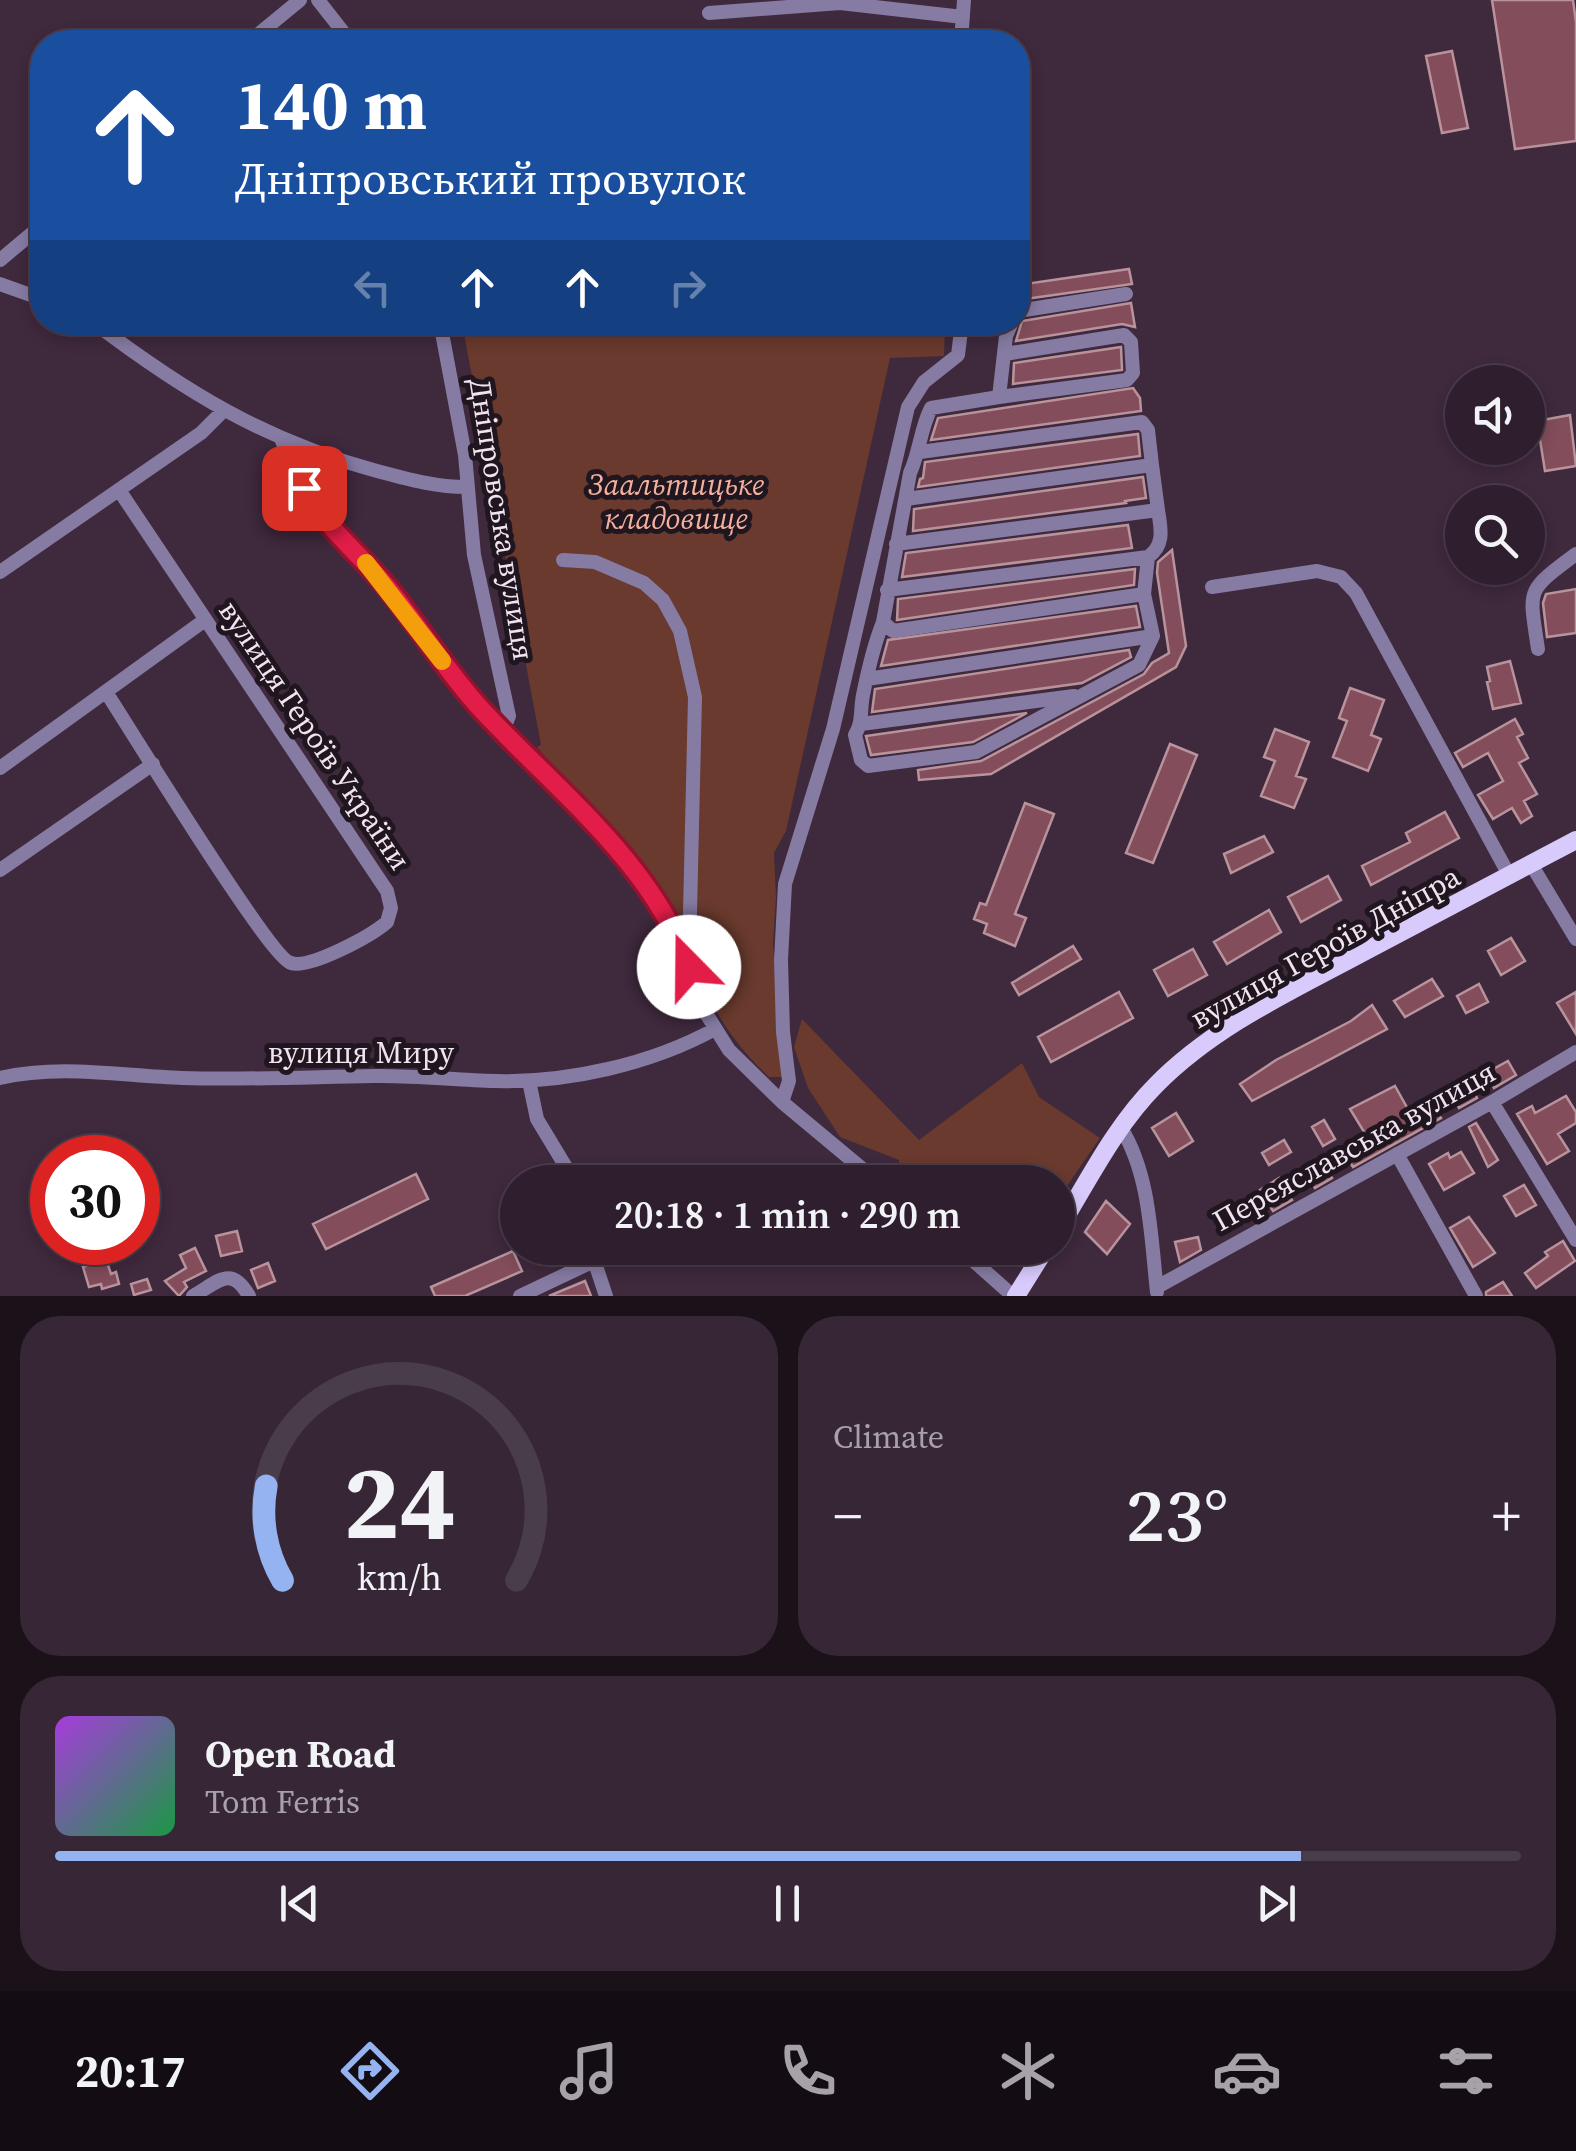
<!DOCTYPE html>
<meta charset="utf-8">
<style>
body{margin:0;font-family:"Source Serif 4",serif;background:#372736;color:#f1f3f6;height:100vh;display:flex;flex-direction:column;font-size:38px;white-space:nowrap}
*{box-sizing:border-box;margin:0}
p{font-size:32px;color:#a7a2aa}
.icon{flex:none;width:55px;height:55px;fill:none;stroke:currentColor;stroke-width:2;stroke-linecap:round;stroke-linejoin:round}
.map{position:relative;height:1296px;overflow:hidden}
.panel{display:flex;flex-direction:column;gap:20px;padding:20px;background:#1a1119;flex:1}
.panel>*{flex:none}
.guide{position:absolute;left:30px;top:30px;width:1000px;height:305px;border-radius:40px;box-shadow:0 5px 15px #0003,0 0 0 2px #4a3d4a;background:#1a4fa0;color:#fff;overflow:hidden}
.buttons{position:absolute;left:1445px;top:365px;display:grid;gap:20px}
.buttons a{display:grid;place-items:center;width:100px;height:100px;border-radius:50%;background:#2f1f2e;box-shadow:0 5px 15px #0003,0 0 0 2px #4a3d4a;font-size:50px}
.speed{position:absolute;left:30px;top:1135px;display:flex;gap:20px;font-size:50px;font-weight:700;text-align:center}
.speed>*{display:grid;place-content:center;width:130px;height:130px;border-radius:50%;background:#2f1f2e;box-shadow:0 5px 15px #0003,0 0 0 2px #4a3d4a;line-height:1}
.speed .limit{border:15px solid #d22;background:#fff;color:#111}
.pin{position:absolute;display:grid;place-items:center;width:85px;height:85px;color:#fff;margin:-42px;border-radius:20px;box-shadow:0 5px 15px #0006}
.me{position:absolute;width:110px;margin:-55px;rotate:338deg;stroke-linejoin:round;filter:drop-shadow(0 0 8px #0008)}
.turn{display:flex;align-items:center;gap:35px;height:210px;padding:0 40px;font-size:45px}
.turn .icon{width:130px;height:130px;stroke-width:2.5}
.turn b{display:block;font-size:70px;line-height:85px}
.lanes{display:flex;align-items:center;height:95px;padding:0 40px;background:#0003;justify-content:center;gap:50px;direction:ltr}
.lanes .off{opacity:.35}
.big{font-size:75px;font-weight:600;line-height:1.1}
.panel .widget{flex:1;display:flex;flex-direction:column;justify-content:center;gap:15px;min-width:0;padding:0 35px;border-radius:40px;background:#372736}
.panel .dial{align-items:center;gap:0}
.dial svg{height:260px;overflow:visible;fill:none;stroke:#4a3d4a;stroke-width:7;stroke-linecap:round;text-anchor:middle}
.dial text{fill:#f1f3f6;stroke:none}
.song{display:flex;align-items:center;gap:30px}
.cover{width:120px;height:120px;border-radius:15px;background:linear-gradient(135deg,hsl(280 70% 55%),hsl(140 70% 35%))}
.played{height:10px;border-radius:5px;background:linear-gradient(90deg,#95b2f1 85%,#4a3d4a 85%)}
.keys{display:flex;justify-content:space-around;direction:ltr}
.heat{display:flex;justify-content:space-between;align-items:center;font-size:55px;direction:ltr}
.panel .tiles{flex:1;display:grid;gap:20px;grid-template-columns:1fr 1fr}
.widget:last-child{grid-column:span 2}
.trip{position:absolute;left:500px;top:1165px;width:575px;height:100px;border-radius:50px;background:#2f1f2e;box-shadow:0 5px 15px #0003,0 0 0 2px #4a3d4a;font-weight:600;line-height:100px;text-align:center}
.menu{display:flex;height:160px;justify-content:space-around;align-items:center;background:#130c12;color:#a7a2aa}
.menu .icon{width:70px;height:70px}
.menu .selected{color:#95b2f1}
.menu b{font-size:45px;color:#f1f3f6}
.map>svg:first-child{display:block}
</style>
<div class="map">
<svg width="1576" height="1296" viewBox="0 0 1576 1296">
<rect width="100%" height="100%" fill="#3f293d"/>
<!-- green -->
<path fill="#693a2d" d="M462,323H945L944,356L890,358L786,831L774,853L776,897L773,945L783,1077H769C738,1047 716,1019 702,977C698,966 701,955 698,945C696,938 689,930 685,924L537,747L541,745Z
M802,1019L919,1140L1022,1063L1039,1097L1100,1138L1058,1199V1182H901L899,1160L840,1137L808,1088L794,1047Z"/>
<!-- building -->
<path fill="#834d5b" stroke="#b9939c" stroke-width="2.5" d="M1492,0H1573L1576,22V141L1515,149Z
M1452,51L1468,128L1442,133L1426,56Z
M1129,269L1132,284L1018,300V285Z
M1131,303L1135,327L1122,324L1016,341L1022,321Z
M1121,347L1122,370L1013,384L1014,363Z
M1133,388L1140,398L1141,411L931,440L938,418Z
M1570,415L1576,466L1545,471L1537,421Z
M1138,434L1140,456L918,487L920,479L923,478L925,462Z
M1143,477L1146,498L1125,501L1126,503L913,531L914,509Z
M1128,525L1132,548L902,577L906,553Z
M1172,550L1186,646L1176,667L991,774L919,780L918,770L981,761L1144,674L1152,663L1169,653L1157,573L1158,562Z
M1135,569L1134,585L897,620L898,599Z
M1576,589V633L1547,637L1543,603L1546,594Z
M1136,606L1140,627L881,666L888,640Z
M1129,650L1131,657L1082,683L872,712L875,689Z
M1510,661L1521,703L1493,709L1487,682L1490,681L1487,667Z
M1350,688L1384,700L1371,735L1381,739L1368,771L1333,757L1347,721L1339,718Z
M1027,713L973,742L871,755L866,736Z
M1515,719L1523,734L1517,737L1528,758L1519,763L1537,794L1524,801L1532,816L1521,823L1512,808L1493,819L1478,795L1503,781L1488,753L1463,767L1455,753Z
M1275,729L1309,742L1296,776L1306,779L1294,808L1261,796L1275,761L1264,757Z
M1170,744L1197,755L1153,863L1126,853Z
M1025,803L1054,814L1015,914L1026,918L1015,946L984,933L987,924L974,919L980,903L986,905Z
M1445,812L1459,838L1371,885L1362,866L1410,842L1406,833Z
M1264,836L1273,852L1231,873L1224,854Z
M1328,876L1341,900L1301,922L1288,897Z
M1269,910L1281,932L1227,964L1214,942Z
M1511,938L1525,961L1501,975L1488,951Z
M1073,946L1081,959L1019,995L1012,983Z
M1193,949L1207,975L1168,996L1154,970Z
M1432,979L1443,996L1405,1017L1394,1001Z
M1479,984L1488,1002L1466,1013L1457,996Z
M1119,992L1133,1018L1051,1062L1038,1037Z
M1576,992V1034L1557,1003Z
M1372,1005L1387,1029L1252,1101L1240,1084L1276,1060L1351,1021Z
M1508,1061L1516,1075L1494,1088L1486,1073Z
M1469,1083L1477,1098L1459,1108L1451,1092Z
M1395,1086L1413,1118L1433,1106L1441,1118L1353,1167L1342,1150L1366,1135L1350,1109Z
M1566,1096L1576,1112V1123L1558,1134L1569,1151L1547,1164L1517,1114L1532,1106L1535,1113Z
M1176,1113L1193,1141L1169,1156L1152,1128Z
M1324,1120L1335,1139L1323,1146L1312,1127Z
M1476,1123L1498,1160L1488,1167L1469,1127Z
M1284,1140L1291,1152L1269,1165L1262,1153Z
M1461,1152L1474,1173L1444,1190L1429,1164L1448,1153L1450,1158Z
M1321,1160L1332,1178L1315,1188L1304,1170Z
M416,1174L428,1199L326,1249L313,1224Z
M1279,1178L1292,1200L1273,1211L1260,1190Z
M1524,1185L1536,1205L1516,1216L1504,1196Z
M1106,1201L1130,1224L1107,1254L1085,1232Z
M1469,1217L1495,1253L1473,1267L1450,1228Z
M237,1231L242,1251L221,1256L216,1236Z
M1198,1237L1201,1250L1180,1262L1175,1242Z
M1563,1241L1575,1261L1536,1288L1525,1273L1548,1256L1545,1252Z
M195,1248L206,1271L184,1282L187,1287L179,1296L165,1281L186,1268L180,1255Z
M513,1251L522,1271L465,1296H435L431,1287Z
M106,1259L111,1274L116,1272L119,1284L102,1289L101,1284L89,1287L83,1267Z
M268,1263L275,1281L258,1288L251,1270Z
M147,1279L151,1290L134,1295L131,1284Z
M585,1281L591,1296H549Z
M1503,1282L1512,1296H1486V1292Z"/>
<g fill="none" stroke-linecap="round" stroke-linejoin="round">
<!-- minor -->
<path stroke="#867ba3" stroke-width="14" d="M318,0L351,42
M709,13L840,3L963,17
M249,42L300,0
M961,42L964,0
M0,260L42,225
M0,284L42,299
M1018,311L1126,294
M93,322C184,391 265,441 377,471C407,479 436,487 467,487
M440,322L465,455L474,555L509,716L503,731
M1012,322L1006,336L999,397L931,408C920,430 920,451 910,473L883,622L893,631L1144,594L1148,557
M999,397L1127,380L1133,373L1131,342L1124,335L1005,354
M282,441L320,515L388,588L469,695L564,794L657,899L679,938L707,1015L729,1050L782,1102L878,1182
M906,499L1152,465L1148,430L1142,422L920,452
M896,544L1158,510L1152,465
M563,560L595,562L644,583L663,600L680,631L695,697L689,956
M0,572L201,433L224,410
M1212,587L1317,571L1341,577L1356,593L1509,875
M887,590L1148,557C1165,545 1161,529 1158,510
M883,622C873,647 868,670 863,695C860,710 863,722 855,735L861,760L868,766L976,752L1139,665L1153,636L1144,594
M1538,649C1529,588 1525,592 1576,554
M867,679L1153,636
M106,692C129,727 270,958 291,963C310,969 371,936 387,922L391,908L387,891L119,490
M861,724L1074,696
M0,768L205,620
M1531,864L1576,939
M0,870L153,764
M0,1078C60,1064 122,1076 182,1078C246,1080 309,1077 373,1076C413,1075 454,1080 495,1081C567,1083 652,1064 715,1029
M529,1081L537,1119L575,1182
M782,1102L789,1081L783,1032L781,960L785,884L833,729L908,407L924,382L958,355L962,322
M1492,1102L1576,1240
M1121,1128C1150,1174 1151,1238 1157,1292
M1397,1154L1476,1296
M590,1248L606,1296
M959,1248L1013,1296
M1157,1287L1492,1102L1576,1052
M193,1296C218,1282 231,1264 249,1296
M520,1296L594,1261"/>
<!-- major -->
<path stroke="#d8cbfc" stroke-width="18" d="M1058,1230C1088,1181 1115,1126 1156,1085C1213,1027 1289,992 1360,954C1432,916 1504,878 1576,840
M1016,1296L1046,1248"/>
</g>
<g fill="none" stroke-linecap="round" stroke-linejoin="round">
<defs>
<path id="route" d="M304,488C325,527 359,553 387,587C419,626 446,671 480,708C554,788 652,862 689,967"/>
</defs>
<!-- route casing -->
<use href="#route" stroke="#92132f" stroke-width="25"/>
<!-- route -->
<use href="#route" stroke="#e11d48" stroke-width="18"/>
<!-- slow -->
<path stroke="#f59e0b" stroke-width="18" d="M366,563L442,661"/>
</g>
<g text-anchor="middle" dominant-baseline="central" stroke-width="10" stroke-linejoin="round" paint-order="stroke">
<!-- park labels -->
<g font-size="30" font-style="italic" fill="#f4b09d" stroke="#20161f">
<text x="676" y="484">Заальтицьке<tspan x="676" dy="34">кладовище</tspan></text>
</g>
<!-- street labels -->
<g font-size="30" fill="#f2e3f0" stroke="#20161f">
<text transform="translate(502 519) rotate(81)">Дніпровська вулиця</text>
<text transform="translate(315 735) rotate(56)">вулиця Героїв України</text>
<text transform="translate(1325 947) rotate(-29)">вулиця Героїв Дніпра</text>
<text x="361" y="1052">вулиця Миру</text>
<text transform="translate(1354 1146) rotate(-29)">Переяславська вулиця</text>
</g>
</g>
</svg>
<div class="buttons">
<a><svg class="icon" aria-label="sound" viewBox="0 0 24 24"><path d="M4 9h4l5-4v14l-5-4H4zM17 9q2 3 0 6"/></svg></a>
<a><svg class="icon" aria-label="search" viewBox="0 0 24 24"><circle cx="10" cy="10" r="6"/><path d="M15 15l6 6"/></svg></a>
</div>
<div class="speed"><div class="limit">30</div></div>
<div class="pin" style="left:304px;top:488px;background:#d93025"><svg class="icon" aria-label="arrive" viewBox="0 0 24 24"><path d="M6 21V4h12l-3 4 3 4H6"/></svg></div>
<svg class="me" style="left:689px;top:967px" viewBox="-20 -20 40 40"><circle r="19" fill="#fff"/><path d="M0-13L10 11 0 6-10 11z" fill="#e11d48"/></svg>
<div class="trip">20:18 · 1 min · 290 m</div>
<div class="guide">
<div class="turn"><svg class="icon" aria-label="ahead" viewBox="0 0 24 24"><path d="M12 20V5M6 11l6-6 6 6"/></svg><div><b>140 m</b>Дніпровський провулок</div></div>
<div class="lanes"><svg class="icon off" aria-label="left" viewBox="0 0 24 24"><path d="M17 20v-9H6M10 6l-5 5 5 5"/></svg><svg class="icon" aria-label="ahead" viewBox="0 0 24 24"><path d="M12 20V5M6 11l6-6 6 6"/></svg><svg class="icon" aria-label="ahead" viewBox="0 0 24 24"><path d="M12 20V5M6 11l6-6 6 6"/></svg><svg class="icon off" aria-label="right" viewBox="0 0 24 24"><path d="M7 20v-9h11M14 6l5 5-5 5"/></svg></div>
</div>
</div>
<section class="panel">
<div class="tiles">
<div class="widget dial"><svg viewBox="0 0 100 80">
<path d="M14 69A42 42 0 1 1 86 69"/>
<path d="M14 69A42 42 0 0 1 9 40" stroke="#95b2f1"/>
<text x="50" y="56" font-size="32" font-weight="700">24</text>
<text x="50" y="72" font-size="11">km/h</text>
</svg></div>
<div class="widget"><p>Climate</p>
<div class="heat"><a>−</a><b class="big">23°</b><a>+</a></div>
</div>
<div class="widget">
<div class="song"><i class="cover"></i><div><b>Open Road</b><p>Tom Ferris</p></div></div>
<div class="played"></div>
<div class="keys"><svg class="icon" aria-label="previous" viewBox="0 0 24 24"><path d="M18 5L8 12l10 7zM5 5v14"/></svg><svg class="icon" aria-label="pause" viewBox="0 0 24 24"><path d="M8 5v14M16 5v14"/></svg><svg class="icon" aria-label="next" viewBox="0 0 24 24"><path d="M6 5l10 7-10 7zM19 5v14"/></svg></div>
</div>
</div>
</section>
<nav class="menu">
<b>20:17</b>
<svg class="icon selected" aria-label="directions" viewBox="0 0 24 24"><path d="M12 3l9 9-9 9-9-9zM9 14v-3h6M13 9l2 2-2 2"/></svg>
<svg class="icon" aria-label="music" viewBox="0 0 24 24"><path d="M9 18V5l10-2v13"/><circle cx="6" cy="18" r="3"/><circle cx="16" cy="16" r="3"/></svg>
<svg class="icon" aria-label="phone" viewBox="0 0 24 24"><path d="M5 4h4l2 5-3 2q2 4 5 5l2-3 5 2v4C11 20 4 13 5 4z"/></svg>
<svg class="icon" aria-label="climate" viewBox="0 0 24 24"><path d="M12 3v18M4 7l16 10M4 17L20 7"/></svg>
<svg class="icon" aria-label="car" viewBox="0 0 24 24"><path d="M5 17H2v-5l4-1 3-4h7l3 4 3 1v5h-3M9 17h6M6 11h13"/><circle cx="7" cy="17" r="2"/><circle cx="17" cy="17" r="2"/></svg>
<svg class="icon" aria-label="filters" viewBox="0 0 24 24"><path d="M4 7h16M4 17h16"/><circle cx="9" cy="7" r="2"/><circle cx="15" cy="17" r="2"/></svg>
</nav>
